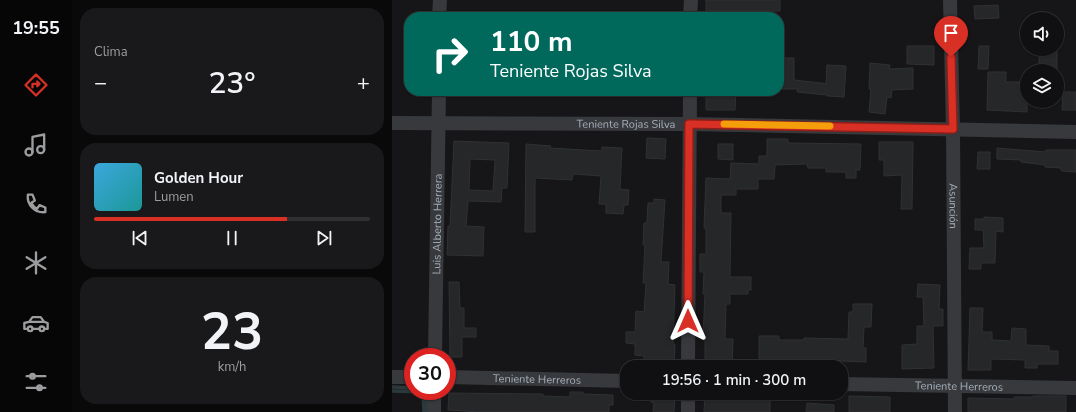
<!DOCTYPE html>
<html lang="es">
<meta charset="utf-8">
<style>
body{margin:0;font-family:"Nunito Sans",sans-serif;background:#19191b;color:#f1f3f6;height:100vh;display:flex;flex-direction:column;font-size:15px;white-space:nowrap}
*{box-sizing:border-box;margin:0}
p{font-size:13px;color:#9c9d9f}
.icon{flex:none;width:22px;height:22px;fill:none;stroke:currentColor;stroke-width:2;stroke-linecap:round;stroke-linejoin:round}
.map{position:relative;flex:1;overflow:hidden}
.sheet{display:flex;flex-direction:column;gap:8px;padding:8px;background:#09090a;width:320px}
.sheet>*{flex:none}
.top-card{position:absolute;left:12px;top:12px;width:380px;height:84px;border-radius:16px;box-shadow:0 1px 3px #0004,0 0 0 1px #303032;background:#00695c;color:#fff;overflow:hidden}
.controls{position:absolute;left:628px;top:12px;display:grid;gap:8px}
.controls a{display:grid;place-items:center;width:44px;height:44px;border-radius:50%;background:#101012;box-shadow:0 1px 3px #0004,0 0 0 1px #303032;font-size:20px}
.speed{position:absolute;left:12px;top:348px;display:flex;gap:8px;font-size:20px;font-weight:700;text-align:center}
.speed>*{display:grid;place-content:center;width:52px;height:52px;border-radius:50%;background:#101012;box-shadow:0 1px 3px #0004,0 0 0 1px #303032;line-height:1}
.speed .limit{border:6px solid #d22;background:#fff;color:#111}
.pin{position:absolute;display:grid;place-items:center;width:34px;height:34px;color:#fff;margin:-41px -17px;border-radius:50% 50% 50% 0;rotate:-45deg;box-shadow:0 0 4px #0007}
.pin .icon{rotate:45deg}
.me{position:absolute;width:44px;margin:-22px;rotate:0deg;stroke-linejoin:round;filter:drop-shadow(0 0 3px #0008)}
.turn{display:flex;align-items:center;gap:14px;height:84px;padding:0 20px;font-size:18px}
.turn .icon{width:52px;height:52px;stroke-width:2.5}
.turn b{display:block;font-size:28px;line-height:34px}
.big{font-size:30px;font-weight:600;line-height:1.1}
.sheet .card{flex:1;display:flex;flex-direction:column;justify-content:center;gap:6px;min-width:0;padding:0 14px;border-radius:16px;background:#19191b}
.sheet .dial{align-items:center;gap:0}
.dial b{font-size:52px;line-height:1}
.song{display:flex;align-items:center;gap:12px}
.cover{width:48px;height:48px;border-radius:6px;background:linear-gradient(135deg,hsl(200 70% 55%),hsl(180 70% 35%))}
.played{height:4px;border-radius:2px;background:linear-gradient(90deg,#d93025 70%,#303032 70%)}
.keys{display:flex;justify-content:space-around;direction:ltr}
.heat{display:flex;justify-content:space-between;align-items:center;font-size:22px;direction:ltr}
.trip{position:absolute;left:228px;top:360px;width:228px;height:40px;border-radius:16px;background:#101012;box-shadow:0 1px 3px #0004,0 0 0 1px #303032;font-weight:600;line-height:40px;text-align:center}
main{display:flex;flex:1;min-height:0}
.menu{display:flex;flex-direction:column;width:72px;justify-content:space-around;align-items:center;background:#060607;color:#9c9d9f}
.menu .icon{width:28px;height:28px}
.menu .selected{color:#d93025}
.menu b{font-size:18px;color:#f1f3f6}
.map>svg:first-child{display:block}
</style>
<main>
<nav class="menu">
<b>19:55</b>
<svg class="icon selected" aria-label="directions" viewBox="0 0 24 24"><path d="M12 3l9 9-9 9-9-9zM9 14v-3h6M13 9l2 2-2 2"/></svg>
<svg class="icon" aria-label="music" viewBox="0 0 24 24"><path d="M9 18V5l10-2v13"/><circle cx="6" cy="18" r="3"/><circle cx="16" cy="16" r="3"/></svg>
<svg class="icon" aria-label="phone" viewBox="0 0 24 24"><path d="M5 4h4l2 5-3 2q2 4 5 5l2-3 5 2v4C11 20 4 13 5 4z"/></svg>
<svg class="icon" aria-label="climate" viewBox="0 0 24 24"><path d="M12 3v18M4 7l16 10M4 17L20 7"/></svg>
<svg class="icon" aria-label="car" viewBox="0 0 24 24"><path d="M5 17H2v-5l4-1 3-4h7l3 4 3 1v5h-3M9 17h6M6 11h13"/><circle cx="7" cy="17" r="2"/><circle cx="17" cy="17" r="2"/></svg>
<svg class="icon" aria-label="filters" viewBox="0 0 24 24"><path d="M4 7h16M4 17h16"/><circle cx="9" cy="7" r="2"/><circle cx="15" cy="17" r="2"/></svg>
</nav>
<section class="sheet">
<div class="card"><p>Clima</p>
<div class="heat"><a>−</a><b class="big">23°</b><a>+</a></div>
</div>
<div class="card">
<div class="song"><i class="cover"></i><div><b>Golden Hour</b><p>Lumen</p></div></div>
<div class="played"></div>
<div class="keys"><svg class="icon" aria-label="previous" viewBox="0 0 24 24"><path d="M18 5L8 12l10 7zM5 5v14"/></svg><svg class="icon" aria-label="pause" viewBox="0 0 24 24"><path d="M8 5v14M16 5v14"/></svg><svg class="icon" aria-label="next" viewBox="0 0 24 24"><path d="M6 5l10 7-10 7zM19 5v14"/></svg></div>
</div>
<div class="card dial"><b>23</b><p>km/h</p></div>
</section>
<div class="map">
<svg width="684" height="412" viewBox="0 0 684 412">
<rect width="100%" height="100%" fill="#161618"/>
<g fill="none" stroke-linecap="round" stroke-linejoin="round">
<!-- stream -->
<path stroke="#2b393d" stroke-width="3.5" d="M0,387L21,388
M0,391L31,392L32,412
M35,412V391"/>
</g>
<!-- building -->
<path fill="#262729" stroke="#303134" fill-rule="evenodd" d="M314,0H388V11H314Z
M606,5L607,18L583,19L582,6Z
M515,46H542V65L515,64Z
M587,46H597L596,69H586Z
M647,49H665V71H647Z
M387,58H402V80L429,83L434,84L435,65L454,66L452,97L435,96V95L405,92L406,89H387Z
M478,63L498,65L497,69L521,68V89L500,90L499,98L495,97L493,114L477,112L479,89H477Z
M596,72H614V82H635V112L595,110Z
M314,91H344L343,110H314Z
M671,92H684V110H670Z
M255,138L274,139L273,159L254,158Z
M375,139H396V143L469,144L468,170H464V178H454V172H434V168H416L415,164L383,165L382,179H366V189H344V195H329V213H339L338,277H359V290H356V294H338V304H334L333,339H341L340,367L313,366V336H311L313,294H311L312,272H308V254H314V228H312L314,178L338,179L339,163L367,164V156H375Z
M62,141L117,143L115,188H110L109,202L76,201L74,226L92,227L91,256L55,255L56,226H58ZM78,159L103,160L101,191L77,190Z
M487,142H521L520,209H509L510,175L492,176V160H487Z
M134,144L159,146L158,148L210,151V147L230,148L228,189L237,190L236,205H232L231,214L214,213V204H207L209,176L181,174L180,180L143,178V232H133Z
M326,144H341V160L326,159Z
M605,148L654,152V150H684V172L670,171L668,168L653,167V165L629,162V160L605,159Z
M586,152H598V169H585Z
M262,199L273,200L269,262H277L276,284L283,285L281,344H283L282,366L252,365V356L243,355V344L234,343V332H243L244,311L252,312L254,283H251L253,245H251L252,223H255L256,203H262Z
M592,217L611,218V232L604,231L603,263H589V269H577L578,248H592L591,230H583V219H592Z
M57,282H67L68,308H72V328H84V337H70V357H58Z
M526,284L548,285L547,309H551V326H541L542,368L510,369V345L525,344V326H532L531,297H525Z
M461,304H480L479,327H472L471,348H474V362L427,360V367H412V364L387,363V367H367V336H387V340H412V338L456,339L457,312H461Z
M578,308H591L590,332H600V340L619,341L620,328L634,329V345L657,346V351H666V364H645V368H633V360L599,359V370H576Z
M178,392H191V394L221,395V405H217V412H89L56,410L57,393L151,394V396L178,397Z
M259,393H283L282,412H261L262,403L259,402Z
M349,393H363V399H378V412H312L313,395L349,397Z
M457,396L498,397V412H457Z
M641,396H674V412H576V398L622,399V397H641Z
M415,403L442,405V412H414Z"/>
<g fill="none" stroke-linecap="round" stroke-linejoin="round">
<!-- minor -->
<g stroke="#37393d" stroke-width="14">
<path id="s1" d="M558,0L561,129L563,412"/>
<path d="M47,17L48,0"/>
<path d="M298,17L299,0"/>
<path id="s2" d="M0,123L297,124L684,132"/>
<path id="s3" d="M43,357L47,91"/>
<path d="M296,367L298,91"/>
<path d="M0,377H21"/>
<path id="s4" d="M55,377L235,381"/>
<path id="s5" d="M449,384L684,388"/>
<path d="M42,391V412"/>
<path d="M296,393V412"/>
</g>
</g>
<g fill="none" stroke-linecap="round" stroke-linejoin="round">
<defs>
<path id="route" d="M296,321L297,124L561,129L559,57"/>
</defs>
<!-- route casing -->
<use href="#route" stroke="#8d1f18" stroke-width="10"/>
<!-- route -->
<use href="#route" stroke="#d93025" stroke-width="7"/>
<!-- slow -->
<path stroke="#f59e0b" stroke-width="7" d="M332,124L438,126"/>
</g>
<g text-anchor="middle" dominant-baseline="central" stroke-width="4" stroke-linejoin="round" paint-order="stroke">
<!-- street labels -->
<g font-size="11" fill="#a7b0b9" stroke="#111113">
<text stroke="none"><textPath href="#s2" startOffset="234">Teniente Rojas Silva</textPath></text>
<text stroke="none"><textPath href="#s1" startOffset="206">Asunción</textPath></text>
<text stroke="none"><textPath href="#s3" startOffset="133">Luis Alberto Herrera</textPath></text>
<text stroke="none"><textPath href="#s4" startOffset="90">Teniente Herreros</textPath></text>
<text stroke="none"><textPath href="#s5" startOffset="118">Teniente Herreros</textPath></text>
</g>
</g>
</svg>
<div class="controls">
<a><svg class="icon" aria-label="sound" viewBox="0 0 24 24"><path d="M4 9h4l5-4v14l-5-4H4zM17 9q2 3 0 6"/></svg></a>
<a><svg class="icon" aria-label="layers" viewBox="0 0 24 24"><path d="M12 4l9 5-9 5-9-5zM3 14l9 5 9-5"/></svg></a>
</div>
<div class="speed"><div class="limit">30</div></div>
<div class="pin" style="left:559px;top:57px;background:#d93025"><svg class="icon" aria-label="arrive" viewBox="0 0 24 24"><path d="M6 21V4h12l-3 4 3 4H6"/></svg></div>
<svg class="me" style="left:296px;top:321px" viewBox="-20 -20 40 40"><path d="M0-17L14 15 0 8-14 15z" fill="#d93025" stroke="#fff" stroke-width="4"/></svg>
<div class="trip">19:56 · 1 min · 300 m</div>
<div class="top-card">
<div class="turn"><svg class="icon" aria-label="right" viewBox="0 0 24 24"><path d="M7 20v-9h11M14 6l5 5-5 5"/></svg><div><b>110 m</b>Teniente Rojas Silva</div></div>
</div>
</div>
</main>
